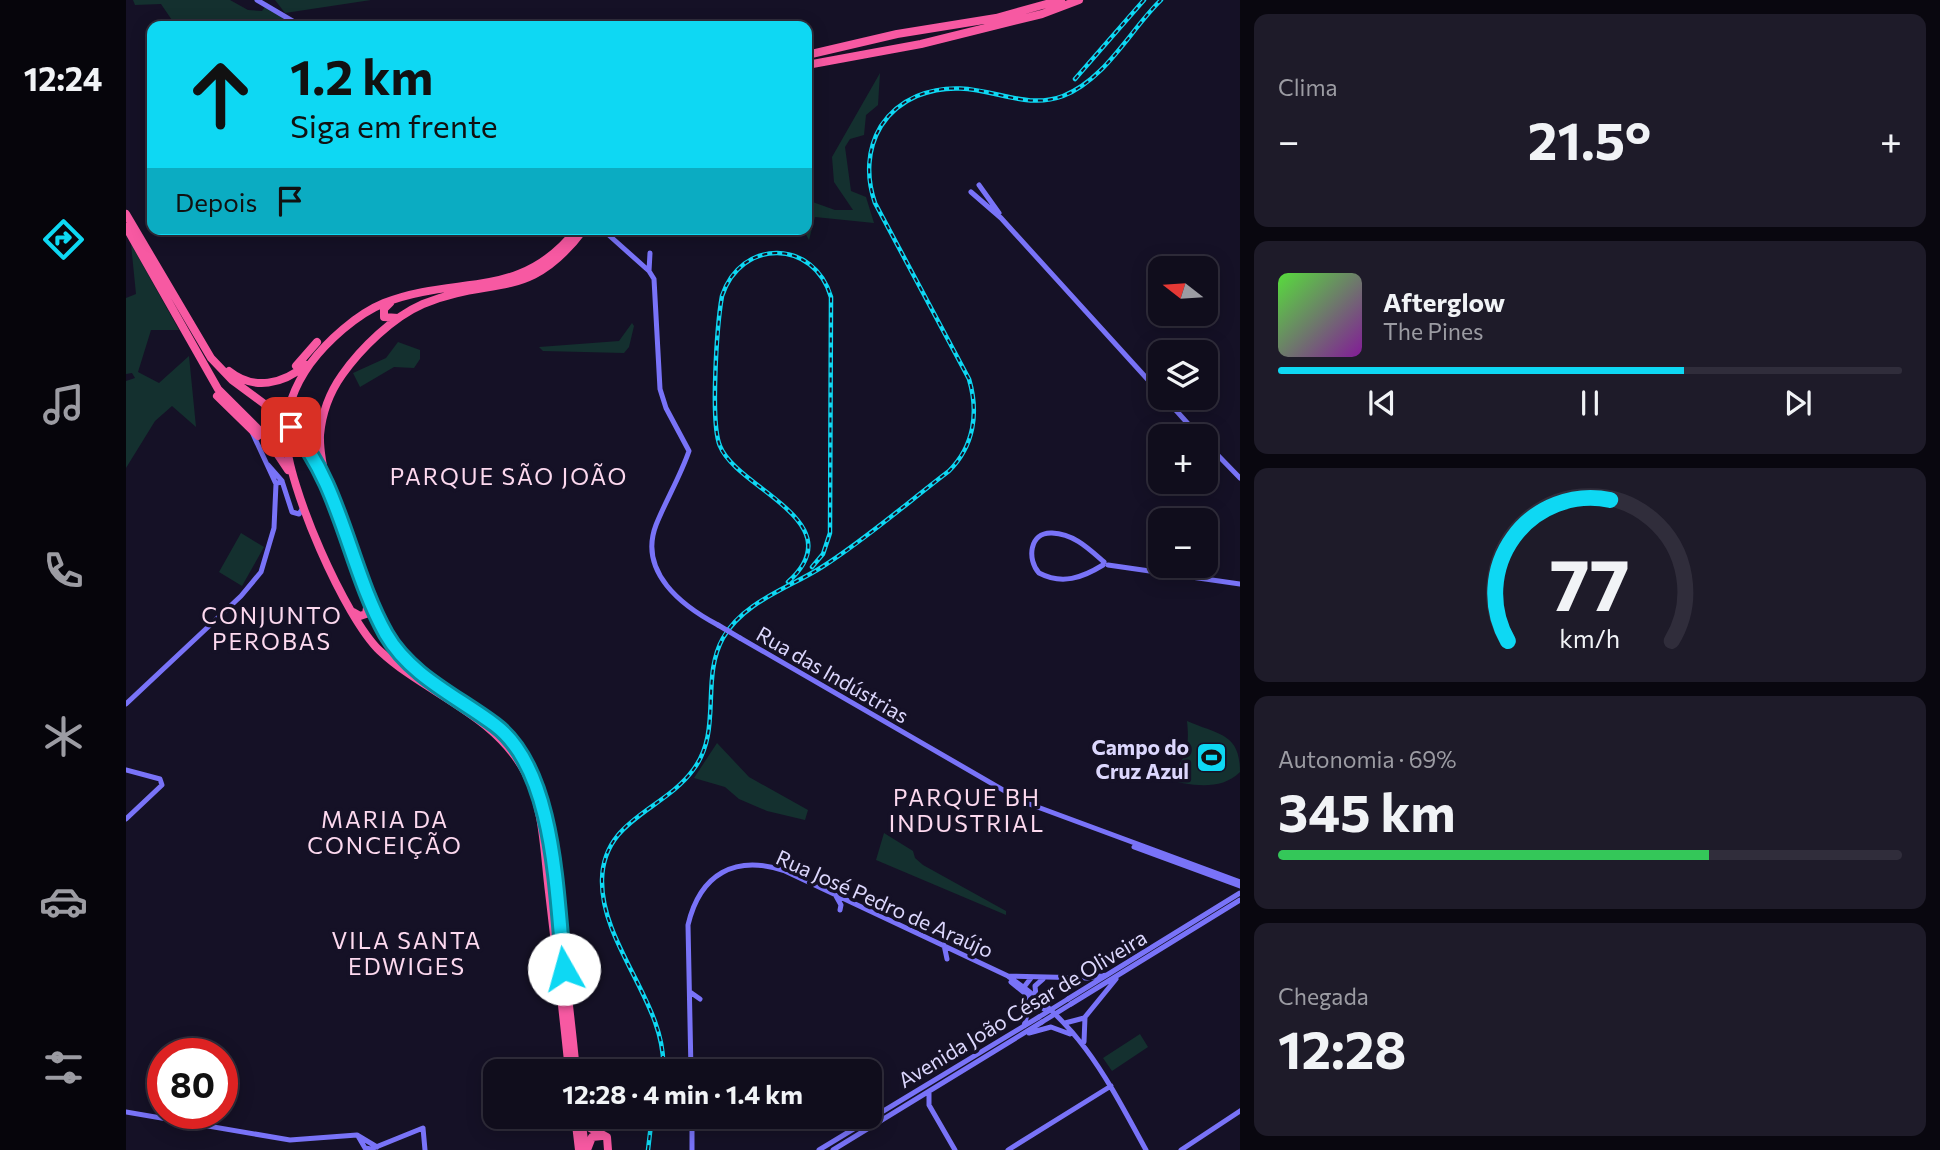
<!DOCTYPE html>
<html lang="pt">
<meta charset="utf-8">
<style>
body{margin:0;font-family:Commissioner,sans-serif;background:#1e1b29;color:#f1f3f6;height:100vh;display:flex;flex-direction:column;font-size:26px;white-space:nowrap}
*{box-sizing:border-box;margin:0}
p{font-size:23px;color:#9c9ca3}
.icon{flex:none;width:38px;height:38px;fill:none;stroke:currentColor;stroke-width:2;stroke-linecap:round;stroke-linejoin:round}
.map{position:relative;flex:1;overflow:hidden}
.details{display:flex;flex-direction:column;gap:14px;padding:14px;background:#09070f;width:700px}
.details>*{flex:none}
.banner{position:absolute;left:21px;top:21px;width:665px;height:214px;border-radius:14px;box-shadow:0 4px 18px #0003,0 0 0 2px #302d3b;background:#0ed8f3;color:#111;overflow:hidden}
.needle{width:46px;rotate:287deg}
.tools{position:absolute;left:1022px;top:256px;display:grid;gap:14px}
.tools a{display:grid;place-items:center;width:70px;height:70px;border-radius:14px;background:#100d1c;box-shadow:0 4px 18px #0003,0 0 0 2px #302d3b;font-size:35px}
.speed{position:absolute;left:21px;top:1038px;display:flex;gap:14px;font-size:35px;font-weight:700;text-align:center}
.speed>*{display:grid;place-content:center;width:91px;height:91px;border-radius:50%;background:#100d1c;box-shadow:0 4px 18px #0003,0 0 0 2px #302d3b;line-height:1}
.speed .limit{border:10px solid #d22;background:#fff;color:#111}
.pin{position:absolute;display:grid;place-items:center;width:60px;height:60px;color:#fff;margin:-30px;border-radius:14px;box-shadow:0 4px 10px #0006}
.me{position:absolute;width:77px;margin:-38px;rotate:353deg;stroke-linejoin:round;filter:drop-shadow(0 0 5px #0008)}
.turn{display:flex;align-items:center;gap:24px;height:147px;padding:0 28px;font-size:32px}
.turn .icon{width:91px;height:91px;stroke-width:2.5}
.turn b{display:block;font-size:49px;line-height:60px}
.then{display:flex;align-items:center;height:66px;padding:0 28px;background:#0003;gap:14px;font-size:26px}
.big{font-size:52px;font-weight:700;line-height:1.1}
.details .card{flex:1;display:flex;flex-direction:column;justify-content:center;gap:10px;min-width:0;padding:0 24px;border-radius:14px;background:#1e1b29}
.details .dial{align-items:center;gap:0}
.dial svg{height:182px;overflow:visible;fill:none;stroke:#302d3b;stroke-width:7;stroke-linecap:round;text-anchor:middle}
.dial text{fill:#f1f3f6;stroke:none}
.song{display:flex;align-items:center;gap:21px}
.cover{width:84px;height:84px;border-radius:10px;background:linear-gradient(135deg,hsl(110 70% 55%),hsl(290 70% 35%))}
.played{height:7px;border-radius:4px;background:linear-gradient(90deg,#0ed8f3 65%,#302d3b 65%)}
.keys{display:flex;justify-content:space-around;direction:ltr}
.heat{display:flex;justify-content:space-between;align-items:center;font-size:38px;direction:ltr}
.charge{height:10px;border-radius:5px;background:linear-gradient(90deg,#34c759 69%,#302d3b 0)}
.trip{position:absolute;left:357px;top:1059px;width:399px;height:70px;border-radius:14px;background:#100d1c;box-shadow:0 4px 18px #0003,0 0 0 2px #302d3b;font-weight:700;line-height:70px;text-align:center}
main{display:flex;flex:1;min-height:0}
.tabs{display:flex;flex-direction:column;width:126px;justify-content:space-around;align-items:center;background:#06050b;color:#9c9ca3}
.tabs .icon{width:49px;height:49px}
.tabs .active{color:#0ed8f3}
.tabs b{font-size:32px;color:#f1f3f6}
.map>svg:first-child{display:block}
</style>
<main>
<nav class="tabs">
<b>12:24</b>
<svg class="icon active" aria-label="directions" viewBox="0 0 24 24"><path d="M12 3l9 9-9 9-9-9zM9 14v-3h6M13 9l2 2-2 2"/></svg>
<svg class="icon" aria-label="music" viewBox="0 0 24 24"><path d="M9 18V5l10-2v13"/><circle cx="6" cy="18" r="3"/><circle cx="16" cy="16" r="3"/></svg>
<svg class="icon" aria-label="phone" viewBox="0 0 24 24"><path d="M5 4h4l2 5-3 2q2 4 5 5l2-3 5 2v4C11 20 4 13 5 4z"/></svg>
<svg class="icon" aria-label="climate" viewBox="0 0 24 24"><path d="M12 3v18M4 7l16 10M4 17L20 7"/></svg>
<svg class="icon" aria-label="car" viewBox="0 0 24 24"><path d="M5 17H2v-5l4-1 3-4h7l3 4 3 1v5h-3M9 17h6M6 11h13"/><circle cx="7" cy="17" r="2"/><circle cx="17" cy="17" r="2"/></svg>
<svg class="icon" aria-label="filters" viewBox="0 0 24 24"><path d="M4 7h16M4 17h16"/><circle cx="9" cy="7" r="2"/><circle cx="15" cy="17" r="2"/></svg>
</nav>
<div class="map">
<svg width="1114" height="1150" viewBox="0 0 1114 1150">
<rect width="100%" height="100%" fill="#151126"/>
<!-- green -->
<path fill="#14302f" d="M7,0H104L122,10L136,11L139,7L158,18L147,26H50L35,4L9,5Z
M149,0H245L159,13Z
M754,73L752,105L740,115L738,135L724,139L719,147L725,191L740,197L748,223L689,217L683,240L677,229H681V200L709,210H727L708,182L706,157Z
M5,244L53,330H25L12,372L33,383L63,356L70,427L46,406L29,421L0,468V381L9,378L6,373L0,374V298L10,294Z
M506,323L508,326L503,347L498,353L417,351L413,347L493,341Z
M272,342L294,350V359L288,368L268,367L234,387L227,373L260,358Z
M115,533L138,547L116,586L93,572Z
M1061,721C1093,735 1114,733 1114,772C1094,792 1063,785 1038,779C1060,762 1064,749 1061,721Z
M591,743L623,777L682,810L679,820L641,811L613,799L599,787L568,778Z
M758,833L787,851L789,858L797,865L880,911V915L750,860Z
M1014,1034L1022,1047L986,1071L977,1058Z"/>
<g fill="none" stroke-linecap="round" stroke-linejoin="round">
<!-- secondary -->
<path stroke="#7973f8" stroke-width="5" d="M131,0L175,26
M853,185L873,213
M845,192L875,218L1034,393
M476,229L523,271L528,279L534,389L540,408L563,451C554,477 540,500 530,525C512,572 556,606 592,625
M523,271L524,253
M1038,397L1073,436
M1080,443L1114,478
M142,465L156,481
M150,484L156,481L166,512L173,514L177,508
M977,565C956,578 936,585 913,573C901,560 903,532 926,533C948,534 962,548 978,562
M982,565L1114,584
M614,638L898,802L1114,882
M0,704L115,596L135,572L148,528L150,484L126,432
M0,770L34,779L36,785L0,819
M1008,847L1114,886
M710,896L715,905L714,910
M818,945L821,959
M883,977C955,1025 980,1077 1020,1150
M885,982L918,1009
M564,992L574,999
M910,996L909,986L917,979
M942,999L1114,893
M945,1004L1114,900
M939,1023L958,1018
M898,1026L903,1007L898,987L905,978
M903,1033L925,1027L944,1034
M958,1042L959,1017L990,979
M565,1071L562,925C574,874 609,854 659,871L882,976L961,978L981,975
M803,1092V1105L829,1150
M0,1112L164,1140L231,1135L251,1147
M566,1116V1150
M232,1136L239,1148L245,1149L297,1128L299,1150
M693,1150L913,1017
M707,1150L916,1022
M882,1150L985,1086
M1055,1150L1114,1111"/>
<!-- highway -->
<path stroke="#f759a2" stroke-width="8" d="M681,55L771,34L870,18L935,0
M681,65L795,44L916,14L953,0
M0,214L85,358L106,380L156,417
M0,227L92,389L140,437L162,470
M264,303L258,309V317L272,318
M170,366L191,342
M103,371C128,391 157,384 180,365
M91,396L132,436
M165,427L182,449L194,473
M227,612L234,616L240,614L242,601
M443,1071C437,1011 430,952 423,892C418,853 418,807 399,772C367,713 300,694 254,651C219,618 161,485 160,437C159,411 169,385 184,364C201,341 231,314 258,303C332,274 394,302 451,229
M450,1071C444,1008 436,946 428,883C423,847 422,806 407,772C383,719 324,700 283,663C245,628 192,486 194,435C196,413 204,392 216,375C235,348 267,317 297,304C367,275 403,303 458,229
M449,1116L453,1150
M459,1116L464,1128L481,1137L482,1150
M455,1118L459,1147
M461,1150L466,1137L476,1136"/>
<defs>
<path id="rail" d="M949,79L1018,0
M662,582C729,522 611,489 594,446C584,423 591,324 596,296C615,238 688,239 705,297L704,533L697,554L686,567
M537,1071C542,1006 475,946 476,880C477,819 537,811 567,770C597,731 574,679 597,638C617,602 663,588 696,567C740,539 781,503 823,471C848,446 853,413 843,379L749,203C740,177 741,149 755,126C764,112 777,102 791,96C850,72 889,114 937,96C980,79 1004,30 1035,0
M522,1150L526,1116"/>
</defs>
<!-- rail casing -->
<use href="#rail" stroke="#0ed8f3" stroke-width="4.5"/>
<!-- rail -->
<use href="#rail" stroke="#151126" stroke-width="2" stroke-dasharray="5" stroke-linecap="butt"/>
<!-- secondary-bridge -->
<path stroke="#7973f8" stroke-width="5" d="M592,625L614,638
M913,1017L942,999
M916,1022L945,1004"/>
</g>
<g fill="none" stroke-linecap="round" stroke-linejoin="round">
<defs>
<path id="route" d="M165,427C215,484 223,568 260,634C284,676 332,697 369,725C430,771 430,897 438,969"/>
</defs>
<!-- route casing -->
<use href="#route" stroke="#098c9e" stroke-width="18"/>
<!-- route -->
<use href="#route" stroke="#0ed8f3" stroke-width="12"/>
</g>
<!-- icons -->
<defs>
<symbol id="stadium-square" viewBox="-11 -11 22 22"><rect x="-9" y="-9" width="18" height="18" rx="4" fill="#0ed8f3" stroke="#151126"/><path d="M0-5a6.5 5 0 1 0 0 10a6.5 5 0 1 0 0-10ZM-3.5-1.8h7v3.6h-7Z" fill="#111"/></symbol>
</defs>
<g fill-rule="evenodd">
<use href="#stadium-square" x="1068" y="740" width="35" height="35"/>
</g>
<g text-anchor="middle" dominant-baseline="central" stroke-width="7" stroke-linejoin="round" paint-order="stroke">
<!-- street labels -->
<g font-size="21" fill="#dcd7fd" stroke="#151126">
<text transform="translate(707 674) rotate(30)">Rua das Indústrias</text>
<text transform="translate(759 903) rotate(24)">Rua José Pedro de Araújo</text>
<text transform="translate(896 1008) rotate(-31)">Avenida João César de Oliveira</text>
</g>
<!-- poi labels -->
<g font-size="21" font-weight="bold" fill="#dcd7fd" stroke="#151126" text-anchor="end">
<text x="1063" y="746">Campo do<tspan x="1063" dy="24">Cruz Azul</tspan></text>
</g>
<!-- neighbourhood labels -->
<g font-size="23" letter-spacing="2" fill="#fdd9ef" stroke="#151126">
<text x="383" y="476">PARQUE SÃO JOÃO</text>
<text x="146" y="615">CONJUNTO<tspan x="146" dy="26">PEROBAS</tspan></text>
<text x="841" y="797">PARQUE BH<tspan x="841" dy="26">INDUSTRIAL</tspan></text>
<text x="259" y="819">MARIA DA<tspan x="259" dy="26">CONCEIÇÃO</tspan></text>
<text x="281" y="940">VILA SANTA<tspan x="281" dy="26">EDWIGES</tspan></text>
</g>
</g>
</svg>
<div class="tools">
<a><svg class="needle" viewBox="-14 -14 28 28"><path d="M0-13l5 13h-10z" fill="#e53935"/><path d="M0 13l5-13h-10z" fill="#9c9ca3"/></svg></a>
<a><svg class="icon" aria-label="layers" viewBox="0 0 24 24"><path d="M12 4l9 5-9 5-9-5zM3 14l9 5 9-5"/></svg></a>
<a>+</a>
<a>−</a>
</div>
<div class="speed"><div class="limit">80</div></div>
<div class="pin" style="left:165px;top:427px;background:#d93025"><svg class="icon" aria-label="arrive" viewBox="0 0 24 24"><path d="M6 21V4h12l-3 4 3 4H6"/></svg></div>
<svg class="me" style="left:438px;top:969px" viewBox="-20 -20 40 40"><circle r="19" fill="#fff"/><path d="M0-13L10 11 0 6-10 11z" fill="#0ed8f3"/></svg>
<div class="trip">12:28 · 4 min · 1.4 km</div>
<div class="banner">
<div class="turn"><svg class="icon" aria-label="ahead" viewBox="0 0 24 24"><path d="M12 20V5M6 11l6-6 6 6"/></svg><div><b>1.2 km</b>Siga em frente</div></div>
<div class="then">Depois<svg class="icon" aria-label="arrive" viewBox="0 0 24 24"><path d="M6 21V4h12l-3 4 3 4H6"/></svg></div>
</div>
</div>
<section class="details">
<div class="card"><p>Clima</p>
<div class="heat"><a>−</a><b class="big">21.5°</b><a>+</a></div>
</div>
<div class="card">
<div class="song"><i class="cover"></i><div><b>Afterglow</b><p>The Pines</p></div></div>
<div class="played"></div>
<div class="keys"><svg class="icon" aria-label="previous" viewBox="0 0 24 24"><path d="M18 5L8 12l10 7zM5 5v14"/></svg><svg class="icon" aria-label="pause" viewBox="0 0 24 24"><path d="M8 5v14M16 5v14"/></svg><svg class="icon" aria-label="next" viewBox="0 0 24 24"><path d="M6 5l10 7-10 7zM19 5v14"/></svg></div>
</div>
<div class="card dial"><svg viewBox="0 0 100 80">
<path d="M14 69A42 42 0 1 1 86 69"/>
<path d="M14 69A42 42 0 0 1 59 7" stroke="#0ed8f3"/>
<text x="50" y="56" font-size="32" font-weight="700">77</text>
<text x="50" y="72" font-size="11">km/h</text>
</svg></div>
<div class="card"><p>Autonomia · 69%</p><b class="big">345 km</b><div class="charge"></div></div>
<div class="card"><p>Chegada</p><b class="big">12:28</b></div>
</section>
</main>
